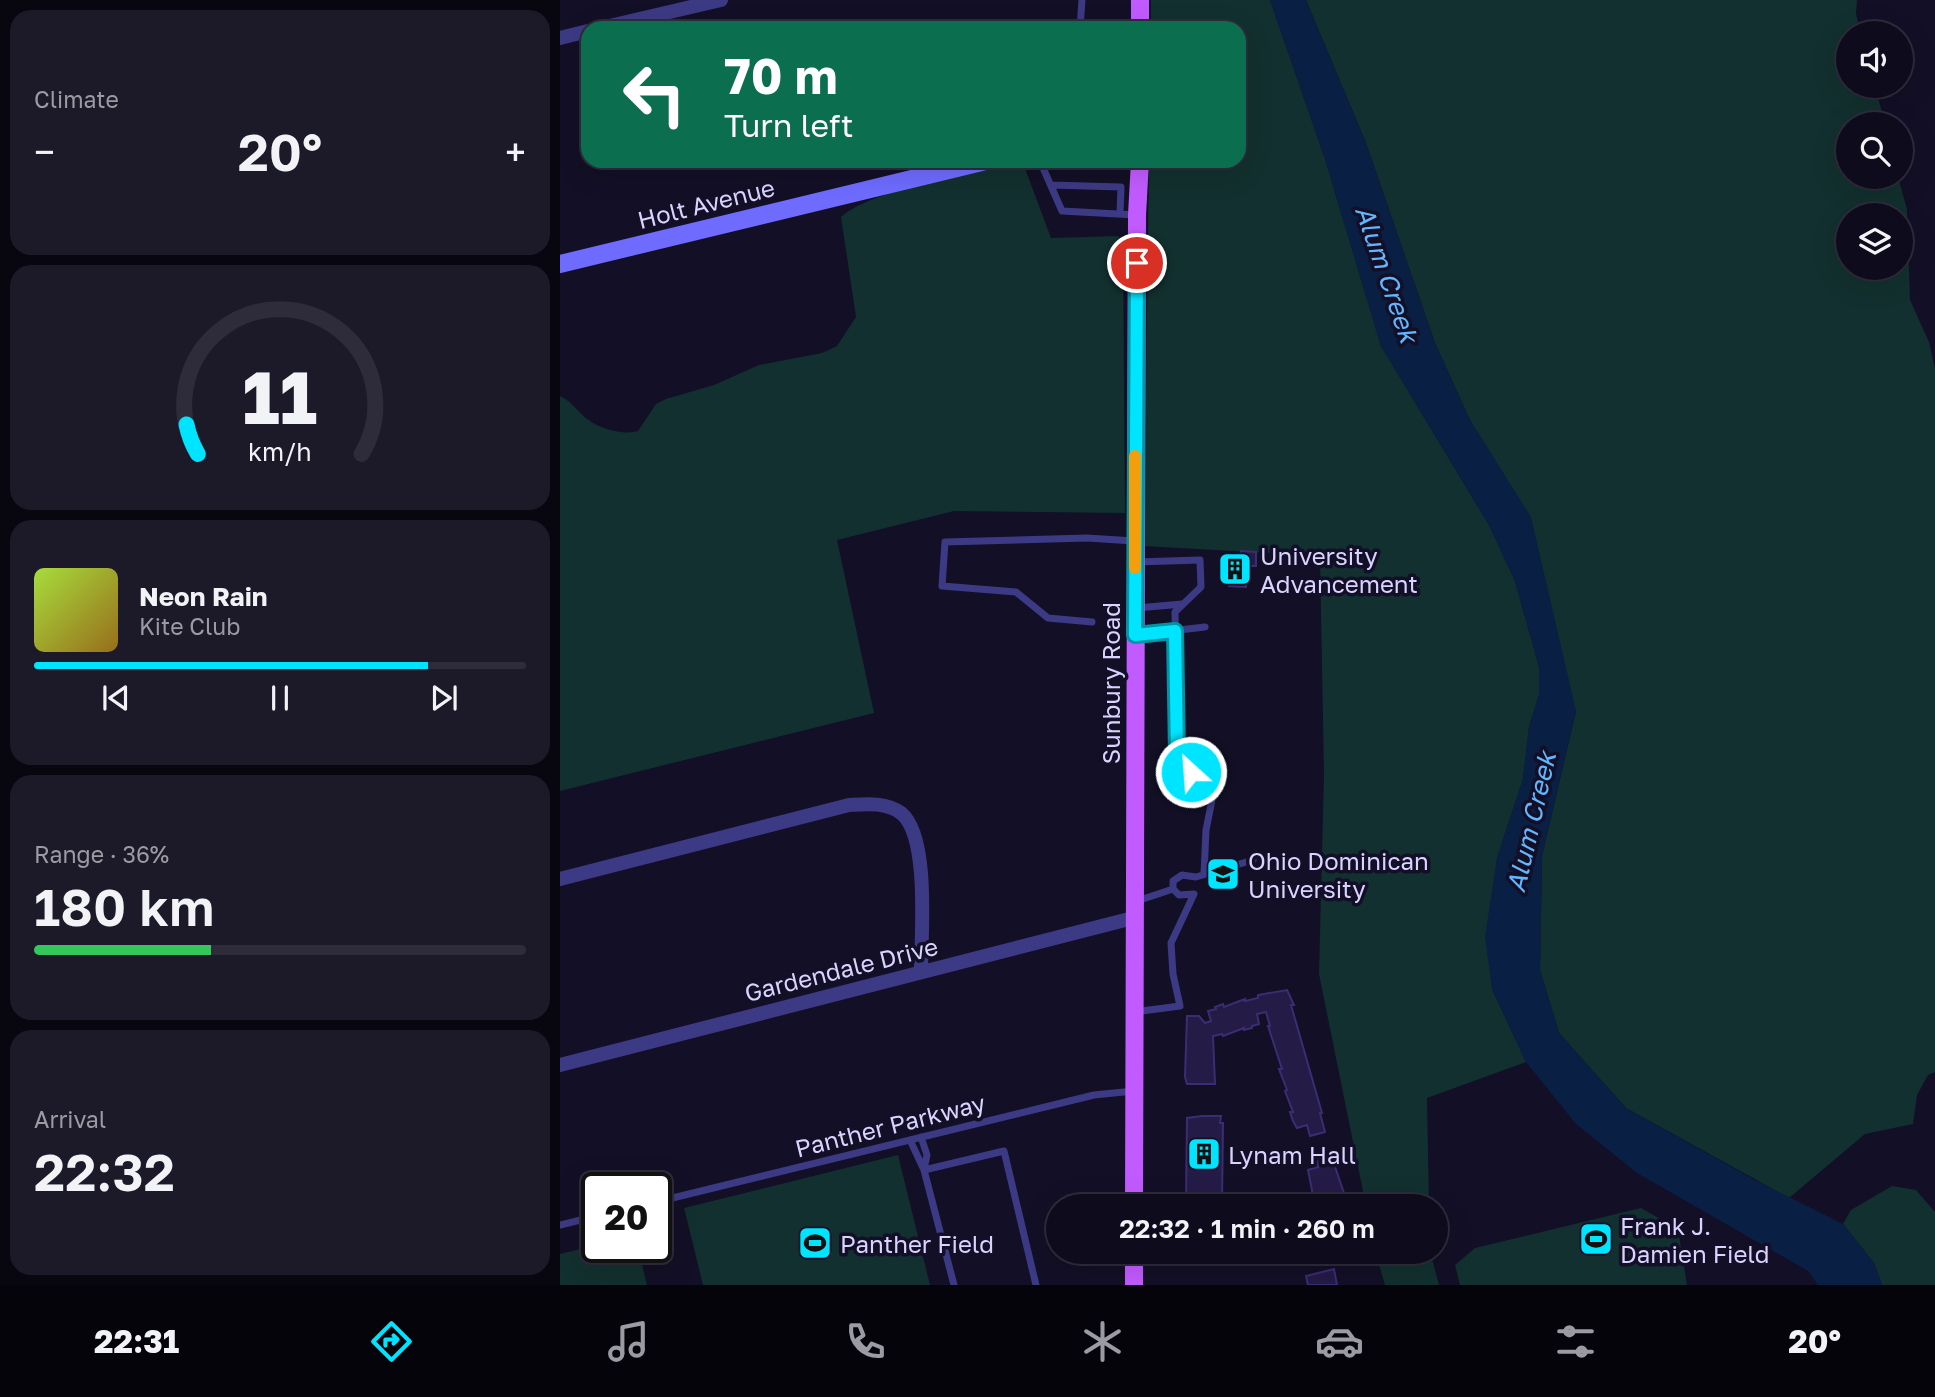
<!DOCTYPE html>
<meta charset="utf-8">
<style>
body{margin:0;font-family:"Golos Text",sans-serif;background:#1c1929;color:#f1f3f6;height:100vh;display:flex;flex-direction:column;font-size:26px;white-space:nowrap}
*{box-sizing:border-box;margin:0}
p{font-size:23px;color:#9b9ba3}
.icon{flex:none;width:38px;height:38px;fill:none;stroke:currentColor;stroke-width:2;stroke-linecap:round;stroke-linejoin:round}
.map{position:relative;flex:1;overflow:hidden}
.panel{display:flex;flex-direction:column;gap:10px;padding:10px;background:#08060f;width:560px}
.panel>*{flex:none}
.guide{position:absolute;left:21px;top:21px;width:665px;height:147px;border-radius:21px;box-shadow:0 7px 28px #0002,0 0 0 2px #2e2b3b;background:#0b6e4f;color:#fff;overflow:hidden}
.fabs{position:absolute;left:1276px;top:21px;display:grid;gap:14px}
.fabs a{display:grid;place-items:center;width:77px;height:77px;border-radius:50%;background:#0e0b1c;box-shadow:0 7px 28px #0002,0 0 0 2px #2e2b3b;font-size:35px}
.speed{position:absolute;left:21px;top:1172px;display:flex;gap:14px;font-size:35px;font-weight:700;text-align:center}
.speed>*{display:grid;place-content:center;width:91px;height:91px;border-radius:50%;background:#0e0b1c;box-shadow:0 7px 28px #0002,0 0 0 2px #2e2b3b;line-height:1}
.speed .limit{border:4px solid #111;border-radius:10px;background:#fff;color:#111}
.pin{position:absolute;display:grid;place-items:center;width:60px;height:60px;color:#fff;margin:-30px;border:4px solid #fff;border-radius:50%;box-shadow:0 2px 7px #0007}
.me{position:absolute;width:77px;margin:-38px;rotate:334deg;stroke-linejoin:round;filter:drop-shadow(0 0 5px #0008)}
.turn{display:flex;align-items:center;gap:24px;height:147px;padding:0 28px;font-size:32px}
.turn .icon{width:91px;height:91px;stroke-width:2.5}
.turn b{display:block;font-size:49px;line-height:60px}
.big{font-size:52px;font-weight:600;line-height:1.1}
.panel .tile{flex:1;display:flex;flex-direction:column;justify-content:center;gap:10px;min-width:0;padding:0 24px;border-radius:21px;background:#1c1929}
.panel .dial{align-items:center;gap:0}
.dial svg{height:182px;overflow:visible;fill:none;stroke:#2e2b3b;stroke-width:7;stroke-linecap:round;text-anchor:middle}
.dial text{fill:#f1f3f6;stroke:none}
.song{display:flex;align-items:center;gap:21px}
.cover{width:84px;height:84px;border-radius:10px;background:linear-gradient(135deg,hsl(80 70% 55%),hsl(40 70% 35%))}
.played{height:7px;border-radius:4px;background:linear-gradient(90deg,#00e5ff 80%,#2e2b3b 80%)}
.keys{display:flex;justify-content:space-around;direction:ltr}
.heat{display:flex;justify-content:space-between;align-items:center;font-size:38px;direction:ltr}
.charge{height:10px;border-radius:5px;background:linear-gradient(90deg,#34c759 36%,#2e2b3b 0)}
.trip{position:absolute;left:486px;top:1194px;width:402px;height:70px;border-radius:35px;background:#0e0b1c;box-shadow:0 7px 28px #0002,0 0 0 2px #2e2b3b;font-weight:600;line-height:70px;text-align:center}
.tab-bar{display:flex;height:112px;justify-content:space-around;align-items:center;background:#06040b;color:#9b9ba3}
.tab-bar .icon{width:49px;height:49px}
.tab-bar .on{color:#00e5ff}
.tab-bar b{font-size:32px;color:#f1f3f6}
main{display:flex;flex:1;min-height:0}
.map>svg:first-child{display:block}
</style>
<main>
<section class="panel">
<div class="tile"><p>Climate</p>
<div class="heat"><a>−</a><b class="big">20°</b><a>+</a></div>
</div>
<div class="tile dial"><svg viewBox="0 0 100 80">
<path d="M14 69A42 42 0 1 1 86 69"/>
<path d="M14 69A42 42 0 0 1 9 56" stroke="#00e5ff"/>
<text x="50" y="56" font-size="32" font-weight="700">11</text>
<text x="50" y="72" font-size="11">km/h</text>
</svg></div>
<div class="tile">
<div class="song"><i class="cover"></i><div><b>Neon Rain</b><p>Kite Club</p></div></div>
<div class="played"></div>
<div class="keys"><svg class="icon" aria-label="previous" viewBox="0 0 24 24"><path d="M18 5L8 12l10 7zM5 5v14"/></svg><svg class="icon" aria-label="pause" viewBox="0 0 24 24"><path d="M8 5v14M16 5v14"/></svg><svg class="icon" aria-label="next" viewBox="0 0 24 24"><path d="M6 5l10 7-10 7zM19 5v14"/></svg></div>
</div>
<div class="tile"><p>Range · 36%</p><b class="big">180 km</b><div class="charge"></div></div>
<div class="tile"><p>Arrival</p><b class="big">22:32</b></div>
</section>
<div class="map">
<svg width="1375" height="1285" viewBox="0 0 1375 1285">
<rect width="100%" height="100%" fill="#130f26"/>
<!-- green -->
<path fill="#12302f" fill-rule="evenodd" d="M591,0H710L765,159L821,346L929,525L955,581L979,667V695L969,727L963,779L937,858L932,989L966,1062L867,1098L869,1206H806L759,974L764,775L760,556L584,546L589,161H679V28H591Z
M746,0H1297L1296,14L1301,33H1288V86H1315L1325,124H1288V177H1338L1347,209L1350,300L1369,342L1375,369V1072L1368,1075L1357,1095L1353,1124L1305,1134L1229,1198L1066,1108L999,1033L980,970L982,856L1016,711L909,418L875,343L806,143ZM1288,215H1340V268H1288Z
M463,163L491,238L558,236L563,241L565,513L394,511L277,540L314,713L0,791V396C13,402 18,413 30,421C43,430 64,435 78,431L96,404L106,399L154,385L199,365L262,353L277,346L296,317L281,217C315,188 416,173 463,163Z
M338,1155L370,1285H143L124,1208Z
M1332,1186L1356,1190L1375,1212V1285H1322L1314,1263L1283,1224L1291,1210Z
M1081,1208L1118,1229L1127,1285H900L895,1265L915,1248Z
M37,1245V1248H78L87,1285H0V1254Z
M815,1251H870L879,1285H825Z"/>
<!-- water -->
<path fill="#0a1f44" d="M710,0H746L806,143L875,343L909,418L971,517L1016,711L982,856L980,970L999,1033L1066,1108L1195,1180L1283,1224L1314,1263L1322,1285H1258L1248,1271L1077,1173L1016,1124L966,1062L932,989L925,937L937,858L963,779L969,727L979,695V667L955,581L929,525L821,346L765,159Z"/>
<!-- building -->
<path fill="#241b47" stroke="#3b2d73" stroke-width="2" d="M681,551L696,552V566H687L686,587L669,586L670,573H664L665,565H680Z
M727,990L734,1005H731L762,1113H760L765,1132L750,1136L747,1125L737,1128L733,1121L730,1112H733L725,1091L727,1090L719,1069H722L708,1026H710L706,1012L697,1014L699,1024L692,1026V1028L684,1030V1028L663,1036L662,1034L653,1036L655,1084H627L625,1077L627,1016H639L645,1023L651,1021L648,1011L656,1009L655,1007L663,1004L664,1007L685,999V1001L698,998V995Z
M642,1116H661L660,1123H663L662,1201H668V1206H630L629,1202H626L627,1118Z
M770,1152L786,1199L783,1200L785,1206H755L748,1170L758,1167L755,1156Z
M626,1251H662L661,1265H642V1257H626Z
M774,1269L777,1285H748L746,1276Z"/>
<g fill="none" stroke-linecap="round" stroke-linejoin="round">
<!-- lane -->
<path stroke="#3d3a85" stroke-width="7" d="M520,28L522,0
M480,161L502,211L576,215
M491,185L561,187L560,214
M576,562L640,560L641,587L615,612L617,754L624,771L656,770L657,775L646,830L644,874
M577,608L622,604
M532,622L488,618L456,592L382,586L385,542L527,538L574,541
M575,635L645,627
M577,901L613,889V881L622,875L636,877L693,860
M574,1012L620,1006L613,974L611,943L634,894L619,895L613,889
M361,1137L367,1155L364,1169
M350,1140L364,1170L394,1285
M364,1170L444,1151L476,1285
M96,1202L534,1095L574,1091
M0,1225L37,1216"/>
<!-- street -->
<path stroke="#3d3a85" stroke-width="14" d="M41,28L161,0
M0,38L28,31
M0,879L289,805C306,804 326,802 341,813C370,836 361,936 361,972
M0,1065L573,918"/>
<!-- secondary -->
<path stroke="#6f6bff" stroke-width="18" d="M0,264L426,161"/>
<!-- primary -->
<path stroke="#c25bff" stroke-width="18" d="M580,0V28
M574,1206L577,215L580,161
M574,1285V1251"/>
</g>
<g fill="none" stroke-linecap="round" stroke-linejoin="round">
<defs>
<path id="route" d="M577,263L575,635L615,631L617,754L621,767L631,772"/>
</defs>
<!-- route casing -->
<use href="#route" stroke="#0095a6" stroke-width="18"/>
<!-- route -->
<use href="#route" stroke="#00e5ff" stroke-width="12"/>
<!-- slow -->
<path stroke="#f59e0b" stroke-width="12" d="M575,568V456"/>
</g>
<!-- icons -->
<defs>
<symbol id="building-square" viewBox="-11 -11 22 22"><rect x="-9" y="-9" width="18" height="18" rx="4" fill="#00e5ff" stroke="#130f26"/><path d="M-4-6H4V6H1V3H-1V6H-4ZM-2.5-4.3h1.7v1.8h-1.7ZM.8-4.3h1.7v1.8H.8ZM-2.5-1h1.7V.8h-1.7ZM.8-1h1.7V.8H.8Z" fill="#111"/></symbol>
<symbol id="university-square" viewBox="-11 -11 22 22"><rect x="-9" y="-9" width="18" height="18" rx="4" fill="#00e5ff" stroke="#130f26"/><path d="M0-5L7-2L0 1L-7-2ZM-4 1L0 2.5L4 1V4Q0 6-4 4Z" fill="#111"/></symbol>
<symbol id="stadium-square" viewBox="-11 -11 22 22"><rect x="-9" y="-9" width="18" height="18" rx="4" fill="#00e5ff" stroke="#130f26"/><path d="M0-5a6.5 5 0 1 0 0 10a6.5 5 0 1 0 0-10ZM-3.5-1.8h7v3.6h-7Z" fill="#111"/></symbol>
</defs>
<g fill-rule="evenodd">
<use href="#building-square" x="656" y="550" width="38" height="38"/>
<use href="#university-square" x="644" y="855" width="38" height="38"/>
<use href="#building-square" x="625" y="1135" width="38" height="38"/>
<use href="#stadium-square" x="1017" y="1220" width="38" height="38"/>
<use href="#stadium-square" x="236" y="1224" width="38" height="38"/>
</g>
<g text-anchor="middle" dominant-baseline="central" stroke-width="7" stroke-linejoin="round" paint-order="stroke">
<!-- street labels -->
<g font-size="24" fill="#d9d4ff" stroke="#130f26">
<text transform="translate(146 203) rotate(-14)">Holt Avenue</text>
<text transform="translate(550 683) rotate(-90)">Sunbury Road</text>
<text transform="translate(281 969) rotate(-14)">Gardendale Drive</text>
<text transform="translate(330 1125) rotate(-14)">Panther Parkway</text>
</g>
<!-- poi labels -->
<g font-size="24" fill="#d9d4ff" stroke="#130f26" text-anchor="start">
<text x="700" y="555">University<tspan x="700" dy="28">Advancement</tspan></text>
<text x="688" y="860">Ohio Dominican<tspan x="688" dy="28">University</tspan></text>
<text x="668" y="1154">Lynam Hall</text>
<text x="1060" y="1225">Frank J.<tspan x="1060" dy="28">Damien Field</tspan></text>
<text x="280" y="1243">Panther Field</text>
</g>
<!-- water labels -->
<g font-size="26" font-style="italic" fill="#62b6ff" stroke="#130f26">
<text transform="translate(827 274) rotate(71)">Alum Creek</text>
<text transform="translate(971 822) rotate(-77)">Alum Creek</text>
</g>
</g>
</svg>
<div class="fabs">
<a><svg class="icon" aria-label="sound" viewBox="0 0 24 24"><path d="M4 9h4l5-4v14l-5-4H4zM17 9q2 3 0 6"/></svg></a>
<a><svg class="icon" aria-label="search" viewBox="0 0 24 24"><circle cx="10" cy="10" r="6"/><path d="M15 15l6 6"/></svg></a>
<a><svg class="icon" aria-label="layers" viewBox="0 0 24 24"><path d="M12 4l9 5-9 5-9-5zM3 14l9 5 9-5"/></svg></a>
</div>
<div class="speed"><div class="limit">20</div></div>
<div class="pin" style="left:577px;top:263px;background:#d93025"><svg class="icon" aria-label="arrive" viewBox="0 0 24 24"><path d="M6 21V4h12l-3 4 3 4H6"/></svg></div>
<svg class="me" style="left:631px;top:772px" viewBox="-20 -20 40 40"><circle r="17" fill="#00e5ff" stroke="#fff" stroke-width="3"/><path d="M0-11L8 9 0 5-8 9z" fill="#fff"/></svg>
<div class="trip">22:32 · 1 min · 260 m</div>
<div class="guide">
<div class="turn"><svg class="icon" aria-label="left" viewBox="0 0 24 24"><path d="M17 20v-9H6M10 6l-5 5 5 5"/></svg><div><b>70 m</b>Turn left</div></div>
</div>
</div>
</main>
<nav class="tab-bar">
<b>22:31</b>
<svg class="icon on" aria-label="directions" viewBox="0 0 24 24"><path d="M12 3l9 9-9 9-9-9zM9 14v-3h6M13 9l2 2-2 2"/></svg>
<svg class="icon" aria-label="music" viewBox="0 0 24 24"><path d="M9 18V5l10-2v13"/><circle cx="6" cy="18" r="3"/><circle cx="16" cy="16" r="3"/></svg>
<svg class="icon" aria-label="phone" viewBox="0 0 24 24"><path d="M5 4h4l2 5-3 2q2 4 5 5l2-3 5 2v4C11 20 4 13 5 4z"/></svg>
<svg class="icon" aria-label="climate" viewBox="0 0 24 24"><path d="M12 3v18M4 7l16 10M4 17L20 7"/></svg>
<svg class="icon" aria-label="car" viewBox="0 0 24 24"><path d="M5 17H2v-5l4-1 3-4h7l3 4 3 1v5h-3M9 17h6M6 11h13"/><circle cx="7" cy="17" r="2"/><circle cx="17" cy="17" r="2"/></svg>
<svg class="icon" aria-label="filters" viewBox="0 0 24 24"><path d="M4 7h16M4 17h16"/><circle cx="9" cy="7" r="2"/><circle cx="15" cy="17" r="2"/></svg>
<b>20°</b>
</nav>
